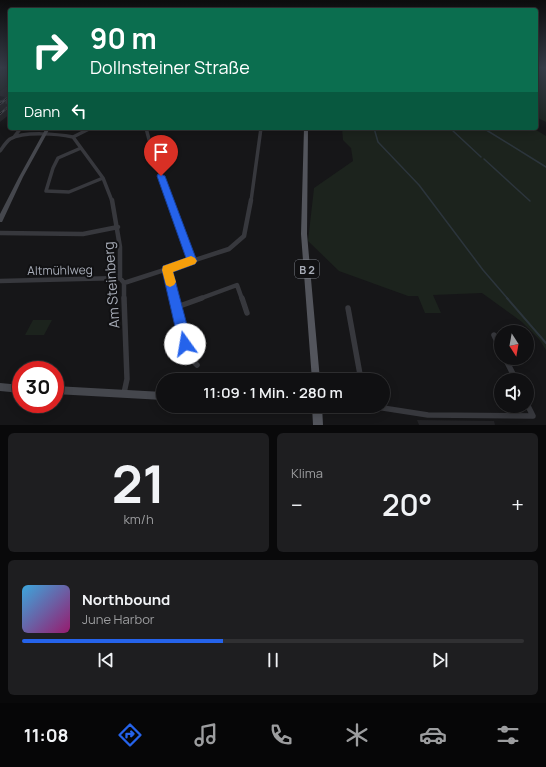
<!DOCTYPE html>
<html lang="de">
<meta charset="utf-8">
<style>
body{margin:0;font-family:Manrope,sans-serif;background:#1e1e20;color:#f1f3f6;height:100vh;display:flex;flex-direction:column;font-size:15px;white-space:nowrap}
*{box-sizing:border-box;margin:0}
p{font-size:13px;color:#9c9d9f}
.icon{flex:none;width:22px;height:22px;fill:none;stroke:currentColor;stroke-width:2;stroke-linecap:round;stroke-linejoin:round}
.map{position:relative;height:425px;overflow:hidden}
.sheet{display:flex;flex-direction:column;gap:8px;padding:8px;background:#09090a;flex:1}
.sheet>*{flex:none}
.hud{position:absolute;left:8px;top:8px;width:530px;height:122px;border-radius:4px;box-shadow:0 2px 10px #0003,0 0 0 1px #303032;background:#0b6e4f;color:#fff;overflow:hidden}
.needle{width:26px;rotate:169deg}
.tools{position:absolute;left:494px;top:325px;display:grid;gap:8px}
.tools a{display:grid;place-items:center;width:40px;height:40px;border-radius:50%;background:#101012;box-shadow:0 2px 10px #0003,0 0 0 1px #303032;font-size:20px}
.speed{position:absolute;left:12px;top:361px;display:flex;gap:8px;font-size:20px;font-weight:700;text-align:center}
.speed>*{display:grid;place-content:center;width:52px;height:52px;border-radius:50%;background:#101012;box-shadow:0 2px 10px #0003,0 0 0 1px #303032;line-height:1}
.speed .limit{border:6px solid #d22;background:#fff;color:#111}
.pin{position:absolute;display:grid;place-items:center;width:34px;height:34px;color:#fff;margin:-41px -17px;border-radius:50% 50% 50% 0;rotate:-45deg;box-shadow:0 0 4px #0007}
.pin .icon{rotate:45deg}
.me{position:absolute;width:44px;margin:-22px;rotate:347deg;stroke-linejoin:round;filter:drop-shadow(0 0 3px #0008)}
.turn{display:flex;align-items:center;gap:14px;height:84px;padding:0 16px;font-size:18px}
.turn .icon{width:52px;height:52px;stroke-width:2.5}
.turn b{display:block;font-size:28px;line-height:34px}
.then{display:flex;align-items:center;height:38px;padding:0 16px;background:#0003;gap:8px;font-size:15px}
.big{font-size:30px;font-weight:600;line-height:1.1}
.sheet .widget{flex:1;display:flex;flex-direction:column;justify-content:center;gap:6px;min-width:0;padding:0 14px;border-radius:6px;background:#1e1e20}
.sheet .dial{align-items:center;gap:0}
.dial b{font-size:52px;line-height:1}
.song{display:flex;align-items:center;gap:12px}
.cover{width:48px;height:48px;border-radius:6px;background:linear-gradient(135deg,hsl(200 70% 55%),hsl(320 70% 35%))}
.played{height:4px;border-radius:2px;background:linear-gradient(90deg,#2563eb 40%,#303032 40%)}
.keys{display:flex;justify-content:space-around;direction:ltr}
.heat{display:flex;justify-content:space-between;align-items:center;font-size:22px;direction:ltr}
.sheet .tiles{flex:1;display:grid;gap:8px;grid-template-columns:1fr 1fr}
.widget:last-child{grid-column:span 2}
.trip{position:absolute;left:156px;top:373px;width:234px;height:40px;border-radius:20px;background:#101012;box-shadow:0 2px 10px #0003,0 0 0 1px #303032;font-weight:600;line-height:40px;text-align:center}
.tabs{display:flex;height:64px;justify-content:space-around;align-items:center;background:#060607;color:#9c9d9f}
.tabs .icon{width:28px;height:28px}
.tabs .selected{color:#2563eb}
.tabs b{font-size:18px;color:#f1f3f6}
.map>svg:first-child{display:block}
</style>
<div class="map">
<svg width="546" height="425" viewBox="0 0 546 425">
<rect width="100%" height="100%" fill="#161618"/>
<!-- built -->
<path fill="#222225" d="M10,84V114L0,122V101L5,97L0,96V91Z
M417,420L494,421L495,425H419Z"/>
<!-- green -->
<path fill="#1c231d" d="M5,68H10V84L0,91V72H2Z
M536,68H546V122L536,117Z
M342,128H533L546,136V350L539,339L522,322L482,293L433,295L441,313H425L418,296H408L339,271L308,241L314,188L353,161L351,148L343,140Z
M33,320H52L44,335H25Z"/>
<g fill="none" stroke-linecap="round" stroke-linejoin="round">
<!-- stream-far1 -->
<path stroke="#2c353c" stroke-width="1.5" d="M374,128L378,142L419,185L483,270L508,299
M483,128L546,167
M452,130L481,157
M484,159L530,201"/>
<!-- stream -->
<path stroke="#2c353c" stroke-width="2" d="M507,298L546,343"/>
<!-- secondary-tunnel -->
<path stroke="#333438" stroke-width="3.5" stroke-dasharray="3.5 2" stroke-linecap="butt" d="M0,102H10"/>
<!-- street-far2 -->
<path stroke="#37383d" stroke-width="3.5" d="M146,128L152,151L170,201
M252,128L261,129
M14,137L21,128
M73,137L91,128
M81,148L58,158L53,168L46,191L69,192L103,178
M0,151C3,147 6,142 10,139C24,131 58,134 73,137L103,178L112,201
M251,201L261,128"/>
<!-- street-far1 -->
<path stroke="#37383d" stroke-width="4.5" d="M112,200L120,247V278L124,283V299
M170,200L192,261
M0,233L83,234L118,227
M167,269L174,299
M0,281L120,278
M124,283L229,249L244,236L251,200
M199,299L237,285L242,299"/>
<!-- street -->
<path stroke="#37383d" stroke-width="5.5" d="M174,298L188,356L197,365
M242,298L247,313
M177,307L202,298
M348,308L361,380
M494,335L501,350
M505,358L516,380
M124,393L127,379L124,298
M370,406L428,415L533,416L527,404"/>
<!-- secondary -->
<path fill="#45474d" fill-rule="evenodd" d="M46,128H50L23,177L3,220L2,222H0V214L19,177Z
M0,383L21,385V393L0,391Z
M55,386L163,392V400L55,394Z"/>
<!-- primary -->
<path fill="#53555c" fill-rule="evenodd" d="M304,128H308L307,234L320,380H312L301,234Z
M312,406H322L323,425H313Z"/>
<defs>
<path id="rail" d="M0,104L10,96
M0,114L10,105"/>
</defs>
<!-- rail casing -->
<use href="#rail" stroke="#4a4c52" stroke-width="2"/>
<!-- rail -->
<use href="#rail" stroke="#111113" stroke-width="1" stroke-dasharray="3" stroke-linecap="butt"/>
</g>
<!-- sky -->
<linearGradient id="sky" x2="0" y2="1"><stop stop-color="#0c0c0d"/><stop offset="0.53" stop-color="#363c48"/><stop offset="1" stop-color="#363c48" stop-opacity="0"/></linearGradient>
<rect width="546" height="128" fill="url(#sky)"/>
<!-- route -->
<path fill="#2563eb" stroke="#184099" d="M158,174H161L165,176L197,261L195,264L173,272L192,344L190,348L185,350L181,348L179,344L162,270L163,266L186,258L157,176Z"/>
<!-- slow -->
<path fill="#f59e0b" d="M191,256L195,258L197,261L195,264L173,272L176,282L174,285L170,287L166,285L162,270L163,266Z"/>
<g text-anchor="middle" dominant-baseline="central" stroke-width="4" stroke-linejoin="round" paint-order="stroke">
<!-- shield labels -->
<rect fill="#111113" stroke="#7b7e86" stroke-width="1" x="295" y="260" width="24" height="18" rx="3"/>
<g font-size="11" font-weight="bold" fill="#a8adb8">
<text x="307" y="269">B 2</text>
</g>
<!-- street labels -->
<g font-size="12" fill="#a8adb8" stroke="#111113">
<text transform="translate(60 270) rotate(-1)">Altmühlweg</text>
</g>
<!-- near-street labels -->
<g font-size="14" fill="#a8adb8" stroke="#111113">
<text transform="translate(111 285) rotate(-94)">Am Steinberg</text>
</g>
</g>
</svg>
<div class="tools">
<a><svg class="needle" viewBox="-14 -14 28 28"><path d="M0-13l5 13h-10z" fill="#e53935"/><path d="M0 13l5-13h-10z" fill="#9c9d9f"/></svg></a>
<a><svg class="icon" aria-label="sound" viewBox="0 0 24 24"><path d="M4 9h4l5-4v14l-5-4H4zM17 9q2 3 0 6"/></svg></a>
</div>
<div class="speed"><div class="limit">30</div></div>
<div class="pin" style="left:161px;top:176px;background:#d93025"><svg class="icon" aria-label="arrive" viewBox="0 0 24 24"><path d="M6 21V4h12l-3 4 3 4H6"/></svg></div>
<svg class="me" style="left:185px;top:344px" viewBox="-20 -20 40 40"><circle r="19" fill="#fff"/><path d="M0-13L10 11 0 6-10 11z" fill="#2563eb"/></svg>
<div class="trip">11:09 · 1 Min. · 280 m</div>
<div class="hud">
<div class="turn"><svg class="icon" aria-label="right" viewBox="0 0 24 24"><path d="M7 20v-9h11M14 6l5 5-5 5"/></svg><div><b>90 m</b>Dollnsteiner Straße</div></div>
<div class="then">Dann<svg class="icon" aria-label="left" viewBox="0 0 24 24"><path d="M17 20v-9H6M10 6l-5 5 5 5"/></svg></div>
</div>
</div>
<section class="sheet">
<div class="tiles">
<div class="widget dial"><b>21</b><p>km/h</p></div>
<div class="widget"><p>Klima</p>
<div class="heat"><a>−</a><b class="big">20°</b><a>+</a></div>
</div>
<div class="widget">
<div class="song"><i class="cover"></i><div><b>Northbound</b><p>June Harbor</p></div></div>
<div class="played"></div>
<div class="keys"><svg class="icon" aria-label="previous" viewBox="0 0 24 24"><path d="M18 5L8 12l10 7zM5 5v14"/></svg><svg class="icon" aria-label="pause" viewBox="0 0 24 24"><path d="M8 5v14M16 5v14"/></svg><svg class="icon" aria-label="next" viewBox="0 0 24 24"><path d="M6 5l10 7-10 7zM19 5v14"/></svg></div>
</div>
</div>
</section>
<nav class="tabs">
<b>11:08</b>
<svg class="icon selected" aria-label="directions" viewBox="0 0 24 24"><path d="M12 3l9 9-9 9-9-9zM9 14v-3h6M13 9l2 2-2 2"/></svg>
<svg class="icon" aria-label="music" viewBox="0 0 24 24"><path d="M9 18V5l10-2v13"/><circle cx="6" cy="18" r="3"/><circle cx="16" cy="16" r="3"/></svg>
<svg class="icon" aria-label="phone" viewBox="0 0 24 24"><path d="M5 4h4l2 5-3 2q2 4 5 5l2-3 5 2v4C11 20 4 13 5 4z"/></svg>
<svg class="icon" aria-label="climate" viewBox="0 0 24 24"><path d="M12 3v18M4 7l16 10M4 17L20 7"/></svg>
<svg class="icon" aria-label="car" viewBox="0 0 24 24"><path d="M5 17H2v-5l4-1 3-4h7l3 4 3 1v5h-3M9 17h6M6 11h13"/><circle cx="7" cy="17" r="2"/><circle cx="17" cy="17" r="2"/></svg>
<svg class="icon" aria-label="filters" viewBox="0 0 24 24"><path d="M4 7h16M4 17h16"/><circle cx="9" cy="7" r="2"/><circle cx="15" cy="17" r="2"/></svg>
</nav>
